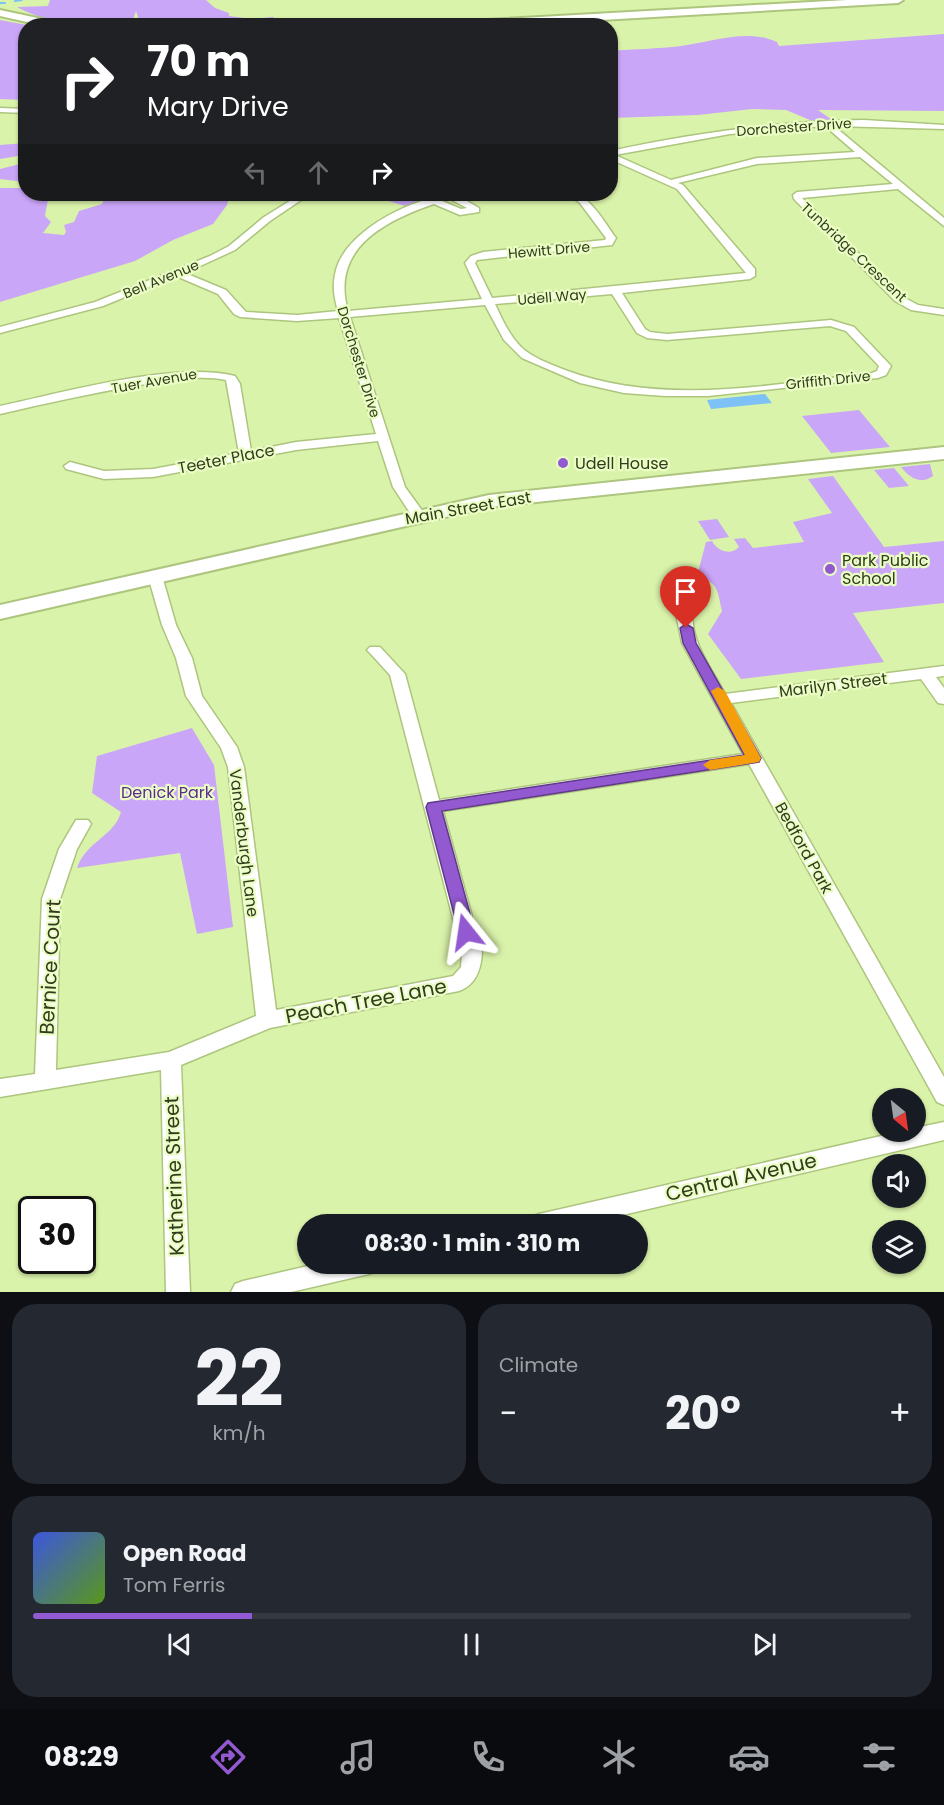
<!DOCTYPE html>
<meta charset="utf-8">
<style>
body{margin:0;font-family:Poppins,sans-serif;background:#242831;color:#f1f3f6;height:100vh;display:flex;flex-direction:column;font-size:22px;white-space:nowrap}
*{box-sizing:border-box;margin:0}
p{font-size:20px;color:#9ea1a6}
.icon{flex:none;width:33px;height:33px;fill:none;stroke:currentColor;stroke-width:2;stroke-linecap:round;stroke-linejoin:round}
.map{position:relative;height:1292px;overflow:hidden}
.sheet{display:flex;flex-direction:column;gap:12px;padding:12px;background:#0d0f14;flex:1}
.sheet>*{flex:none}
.guide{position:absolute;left:18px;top:18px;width:600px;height:183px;border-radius:24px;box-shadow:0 2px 4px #0004;background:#202124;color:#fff;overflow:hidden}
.needle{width:39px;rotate:151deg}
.tools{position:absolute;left:872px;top:1088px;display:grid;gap:12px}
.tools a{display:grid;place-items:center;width:54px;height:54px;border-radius:50%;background:#171b24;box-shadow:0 2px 4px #0004;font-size:30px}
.speed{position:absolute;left:18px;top:1196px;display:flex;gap:12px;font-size:30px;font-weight:700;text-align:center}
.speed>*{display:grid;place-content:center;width:78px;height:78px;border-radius:50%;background:#171b24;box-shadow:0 2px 4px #0004;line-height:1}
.speed .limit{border:3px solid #111;border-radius:9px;background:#fff;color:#111}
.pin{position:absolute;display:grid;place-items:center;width:51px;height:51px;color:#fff;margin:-62px -26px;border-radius:50% 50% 50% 0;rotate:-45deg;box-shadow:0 0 6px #0007}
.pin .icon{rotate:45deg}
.me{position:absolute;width:66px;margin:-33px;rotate:345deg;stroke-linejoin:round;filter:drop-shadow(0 0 4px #0008)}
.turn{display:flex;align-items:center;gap:21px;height:126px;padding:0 30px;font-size:27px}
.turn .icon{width:78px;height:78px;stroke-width:2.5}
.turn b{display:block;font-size:42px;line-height:51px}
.lanes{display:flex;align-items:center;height:57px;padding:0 30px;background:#0003;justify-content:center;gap:30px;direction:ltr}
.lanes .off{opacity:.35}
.big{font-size:45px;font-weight:700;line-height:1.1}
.sheet .tile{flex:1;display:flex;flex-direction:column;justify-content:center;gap:9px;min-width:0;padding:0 21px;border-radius:24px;background:#242831}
.sheet .dial{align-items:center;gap:0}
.dial b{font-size:78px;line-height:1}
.song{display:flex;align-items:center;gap:18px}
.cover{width:72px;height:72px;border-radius:9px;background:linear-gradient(135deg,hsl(230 70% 55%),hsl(90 70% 35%))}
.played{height:6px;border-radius:3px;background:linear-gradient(90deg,#9359d1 25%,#363941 25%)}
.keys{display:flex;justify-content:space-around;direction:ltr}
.heat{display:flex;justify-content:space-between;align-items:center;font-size:33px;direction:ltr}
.sheet .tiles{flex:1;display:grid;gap:12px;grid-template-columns:1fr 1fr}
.tile:last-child{grid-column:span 2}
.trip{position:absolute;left:297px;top:1214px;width:351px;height:60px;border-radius:30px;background:#171b24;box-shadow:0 2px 4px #0004;font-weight:700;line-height:60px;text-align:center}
.menu{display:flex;height:96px;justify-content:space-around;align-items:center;background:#090b0e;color:#9ea1a6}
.menu .icon{width:42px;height:42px}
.menu .active{color:#9359d1}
.menu b{font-size:27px;color:#f1f3f6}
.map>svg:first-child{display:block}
</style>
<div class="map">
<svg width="944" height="1292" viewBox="0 0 944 1292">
<rect width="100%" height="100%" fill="#daf3aa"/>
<!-- green -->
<path fill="#caa6f8" d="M50,0H206L215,8L229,13V16L252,19L273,17L284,25H136L138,17L136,11L131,25C92,26 52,26 17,7L48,6Z
M0,20L27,25L25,100L0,99Z
M944,34V111L818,110L835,122L817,123L786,110L752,109L698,115L611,118V51C634,49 658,49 681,46C711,42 747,28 777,42L779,46Z
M25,143V182L0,179V169L20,164L25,160L18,156L0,159V145Z
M0,188H25L26,194H49L45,216L51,222L43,233L64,235L66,232L64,225L74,222L79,211L102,204L105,197L101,194H230L227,205L213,224L173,240L135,261L0,302Z
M365,194H444L405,206Z
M859,410L890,447L831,453L802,416Z
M930,464L933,476C920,485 910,478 901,467Z
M894,468L909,486L889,488L874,470Z
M833,476L884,547L944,541V603L853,613L884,662L741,679L708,634L722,611C717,590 719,583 697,576L706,542L712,541C717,551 731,556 739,547L734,539L745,538L753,548L804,542L793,522L832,513L808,479Z
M717,519L729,537L710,540L698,521Z
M192,728L214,765L233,927L197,934L180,853L77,868C87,840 114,837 121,812L92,793L97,756Z"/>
<!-- water -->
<path fill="#7ec1f6" d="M765,394L772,403L711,409L707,400Z"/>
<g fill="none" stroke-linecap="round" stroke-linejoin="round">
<!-- stream -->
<path stroke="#7ec1f6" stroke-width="2" d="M15,1L22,0
M0,3H5"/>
<defs>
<path id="street" d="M0,108L26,109V113L0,112Z
M864,120L944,125V129L834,126L944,218V226L898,189L802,198L903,297L918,305L944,309V315L911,310L895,301L794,199L793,195L797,192L893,184L860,157L757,164L678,183L683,185L755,269V276L750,279L622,293L645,329L650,332L667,334L831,320L854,327L891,366L886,375L878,378L708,396H665L624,393L580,383L522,358L504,340L485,305L350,317L405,487L426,516L419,520L414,519L393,487L378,441L296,450L153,477L104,479L66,469L64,466L70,462L104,471L153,469L239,453L226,380C199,374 168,381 140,385C93,393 46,403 0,414V406C62,393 175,361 235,376L240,384L251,451L296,442L376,434L339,318L297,321L240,317L234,314L218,294L176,276L103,306L0,333V327L95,302L210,256L229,246L264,217L301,194H310L270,221L235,250L185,273L226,290L246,312L297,315L338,311C334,297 332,285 336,270C347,228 420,194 460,194L458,196L479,208V212L460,215L434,204C384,221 330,249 348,311L482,299L465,263L471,256L483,252L605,240L606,238L580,203L568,194C589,192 604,222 616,238L612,245L477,260L475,263L492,298L746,273L677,189L610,159V151C694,133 778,121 864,120ZM825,126L855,152L757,158L671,180L615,155L730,134ZM450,199L467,208L461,209L442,201ZM612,294L637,333L647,338L667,340L830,326L846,331L879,366L877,371L872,373C772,384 663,407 565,370C550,364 533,358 521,347C509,335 502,319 495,304Z
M155,572L162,576L176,625L192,658L202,696L237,747L244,767L276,1010L453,976L461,967L462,953L390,675L370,653L367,650L370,647H380L405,674L439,800L743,754L682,643L676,614L682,592L687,591L694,595C686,637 706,659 725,694L944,666V676L936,677L944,688V704L938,703L921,679L731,703L944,1077V1105L937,1102L749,764L443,811L482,953C481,969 476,985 459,991L270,1028L181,1065L190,1292H166L161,1070L0,1097V1079L35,1074L42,899L59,849L76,820H88L91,824L77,849L60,899L56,1070L169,1052L256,1016L228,767L221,748L186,696L176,658L162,625L148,576Z
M944,1122V1140L584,1224H528L531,1217L539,1214L903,1131H915V1128Z
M321,1263H381L377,1271L369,1274L291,1292H231L235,1284L243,1281Z"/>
<path id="secondary" d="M847,0H903L898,3L494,26H427L432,23Z
M0,10L61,23L66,26H45L0,16Z
M944,447V459L489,507L0,619V605L489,495Z"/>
</defs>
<!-- street casing -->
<use href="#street" stroke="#adc57e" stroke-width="3"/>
<!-- secondary casing -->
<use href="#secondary" stroke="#adc57e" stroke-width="4"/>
<!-- street -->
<use href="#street" fill="#fff" fill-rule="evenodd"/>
<!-- secondary -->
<use href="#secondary" fill="#fff" fill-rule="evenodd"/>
</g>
<!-- route -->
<path fill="#9359d1" stroke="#603a88" stroke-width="1.5" d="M686,624L693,628L696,643L761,758L759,762L442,811L475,932L472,937H460L426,807L428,803L744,755L683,643L680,628Z"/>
<!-- slow -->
<path fill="#f59e0b" d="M718,687L725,691L761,758L759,762L710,770L703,765L710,760L745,755L711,691Z"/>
<!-- markers -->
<g fill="#9359d1" stroke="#eafec4" stroke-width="2">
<circle cx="563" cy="463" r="6"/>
<circle cx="830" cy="569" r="6"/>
</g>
<g text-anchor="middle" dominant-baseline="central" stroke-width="4.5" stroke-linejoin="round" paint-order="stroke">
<!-- far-street labels -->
<g font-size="14" fill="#323b1e" stroke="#eafec4">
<text transform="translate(794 127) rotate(-4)">Dorchester Drive</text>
<text transform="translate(549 250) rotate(-5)">Hewitt Drive</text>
<text transform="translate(854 252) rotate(43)">Tunbridge Crescent</text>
<text transform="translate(161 279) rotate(-22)">Bell Avenue</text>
<text transform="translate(552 297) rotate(-5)">Udell Way</text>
<text transform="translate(359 362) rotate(73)">Dorchester Drive</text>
<text transform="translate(828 380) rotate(-6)">Griffith Drive</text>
<text transform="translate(154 381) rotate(-10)">Tuer Avenue</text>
</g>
<!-- street labels -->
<g font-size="16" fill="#323b1e" stroke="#eafec4">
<text transform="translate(226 459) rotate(-11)">Teeter Place</text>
<text transform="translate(468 508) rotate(-10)">Main Street East</text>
<text transform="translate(833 685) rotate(-7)">Marilyn Street</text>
<text transform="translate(244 843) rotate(83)">Vanderburgh Lane</text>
<text transform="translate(804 848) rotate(61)">Bedford Park</text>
</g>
<!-- poi labels -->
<g font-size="16" fill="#323b1e" stroke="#eafec4" text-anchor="start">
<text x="575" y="463">Udell House</text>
<text x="842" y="560">Park Public<tspan x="842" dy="18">School</tspan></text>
</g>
<!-- park labels -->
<g font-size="16" fill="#5d2a8e" stroke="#eafec4">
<text x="167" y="792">Denick Park</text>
</g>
<!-- near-street labels -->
<g font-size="20" fill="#323b1e" stroke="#eafec4">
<text transform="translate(50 967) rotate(-87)">Bernice Court</text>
<text transform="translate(366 1001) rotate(-11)">Peach Tree Lane</text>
<text transform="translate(174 1176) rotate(-92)">Katherine Street</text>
<text transform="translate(741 1177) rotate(-13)">Central Avenue</text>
</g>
</g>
</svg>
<div class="tools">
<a><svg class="needle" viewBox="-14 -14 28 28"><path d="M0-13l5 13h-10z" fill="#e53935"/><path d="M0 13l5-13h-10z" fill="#9ea1a6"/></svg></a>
<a><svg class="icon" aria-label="sound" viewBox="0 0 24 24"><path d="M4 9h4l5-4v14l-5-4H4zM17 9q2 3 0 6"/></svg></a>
<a><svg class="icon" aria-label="layers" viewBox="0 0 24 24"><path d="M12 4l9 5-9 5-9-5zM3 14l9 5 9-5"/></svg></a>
</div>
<div class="speed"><div class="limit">30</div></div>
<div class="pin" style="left:686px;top:628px;background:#d93025"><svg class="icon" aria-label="arrive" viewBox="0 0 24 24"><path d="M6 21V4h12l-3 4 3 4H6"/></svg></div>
<svg class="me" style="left:466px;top:932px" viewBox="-20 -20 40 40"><path d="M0-17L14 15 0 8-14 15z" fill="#9359d1" stroke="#fff" stroke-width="4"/></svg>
<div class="trip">08:30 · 1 min · 310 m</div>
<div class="guide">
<div class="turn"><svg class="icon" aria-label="right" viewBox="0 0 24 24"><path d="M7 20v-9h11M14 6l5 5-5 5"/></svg><div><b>70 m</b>Mary Drive</div></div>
<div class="lanes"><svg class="icon off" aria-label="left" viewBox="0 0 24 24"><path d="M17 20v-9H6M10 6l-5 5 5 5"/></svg><svg class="icon off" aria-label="ahead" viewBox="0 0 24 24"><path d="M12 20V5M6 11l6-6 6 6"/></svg><svg class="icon" aria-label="right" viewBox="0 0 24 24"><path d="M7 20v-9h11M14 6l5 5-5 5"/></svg></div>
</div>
</div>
<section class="sheet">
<div class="tiles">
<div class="tile dial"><b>22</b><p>km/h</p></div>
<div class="tile"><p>Climate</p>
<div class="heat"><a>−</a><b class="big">20°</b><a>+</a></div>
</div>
<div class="tile">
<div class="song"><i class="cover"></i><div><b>Open Road</b><p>Tom Ferris</p></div></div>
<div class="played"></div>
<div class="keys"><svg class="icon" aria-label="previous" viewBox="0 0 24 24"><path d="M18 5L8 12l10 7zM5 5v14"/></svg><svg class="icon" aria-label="pause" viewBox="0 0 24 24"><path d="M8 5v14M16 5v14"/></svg><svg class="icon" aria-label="next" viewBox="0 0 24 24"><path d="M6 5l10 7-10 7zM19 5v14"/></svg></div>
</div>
</div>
</section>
<nav class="menu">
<b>08:29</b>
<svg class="icon active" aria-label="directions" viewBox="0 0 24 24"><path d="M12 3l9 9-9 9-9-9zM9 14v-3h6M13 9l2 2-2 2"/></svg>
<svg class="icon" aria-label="music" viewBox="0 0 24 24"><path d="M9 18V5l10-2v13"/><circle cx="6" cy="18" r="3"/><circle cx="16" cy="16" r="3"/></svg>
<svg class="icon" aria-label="phone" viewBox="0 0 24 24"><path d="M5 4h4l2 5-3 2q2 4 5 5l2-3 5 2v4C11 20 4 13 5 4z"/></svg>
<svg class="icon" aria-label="climate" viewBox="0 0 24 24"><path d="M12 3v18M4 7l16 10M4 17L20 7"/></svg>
<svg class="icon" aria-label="car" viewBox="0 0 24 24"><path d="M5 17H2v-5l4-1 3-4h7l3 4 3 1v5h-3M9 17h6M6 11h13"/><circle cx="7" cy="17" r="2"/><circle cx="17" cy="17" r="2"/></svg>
<svg class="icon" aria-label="filters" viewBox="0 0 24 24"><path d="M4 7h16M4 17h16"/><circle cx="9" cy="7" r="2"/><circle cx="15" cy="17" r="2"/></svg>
</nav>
